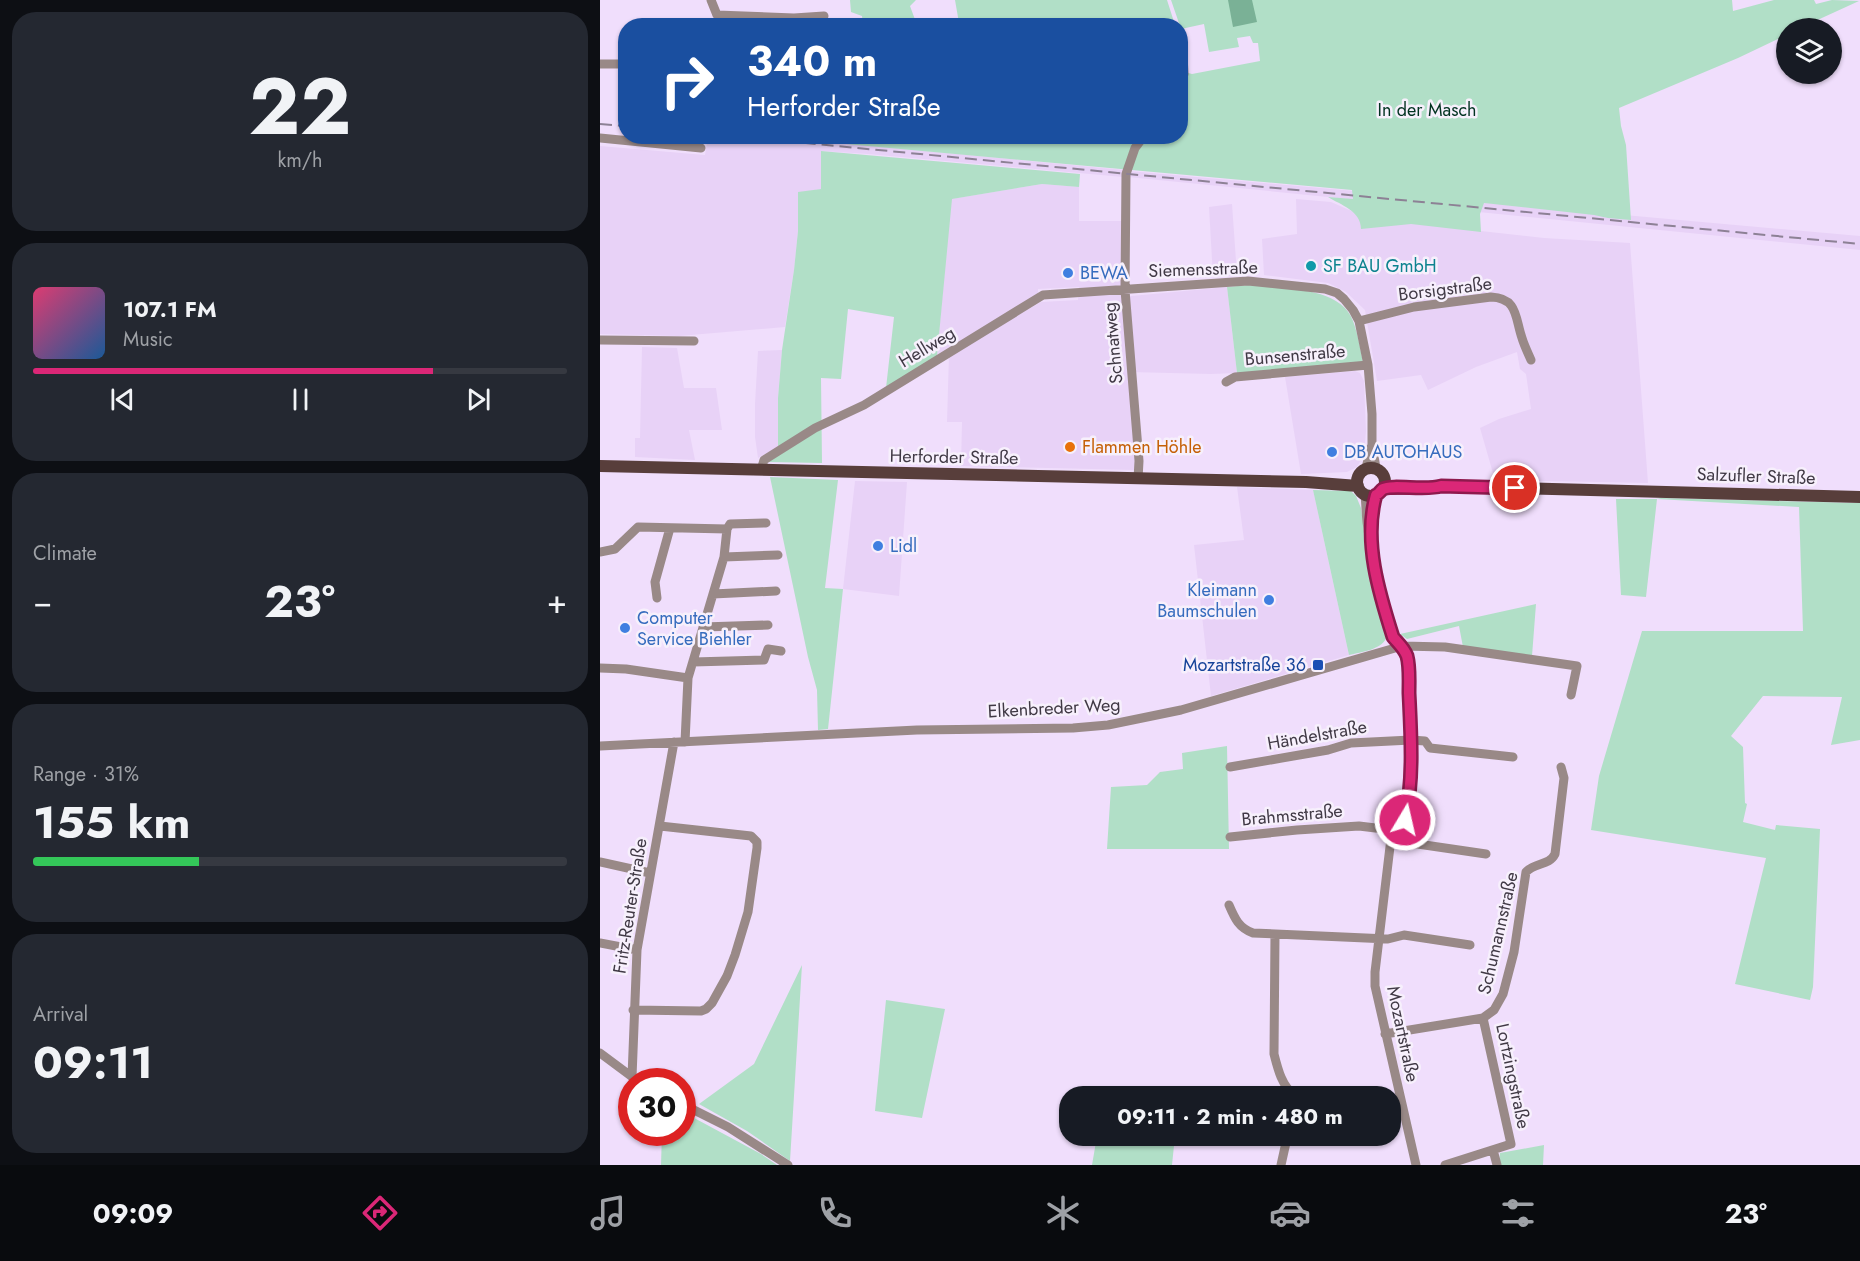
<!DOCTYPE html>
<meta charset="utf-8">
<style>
body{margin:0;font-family:Jost,sans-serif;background:#242831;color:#f1f3f6;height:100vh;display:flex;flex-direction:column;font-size:22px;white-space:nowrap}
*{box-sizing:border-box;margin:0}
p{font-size:20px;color:#9ea1a6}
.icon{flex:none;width:33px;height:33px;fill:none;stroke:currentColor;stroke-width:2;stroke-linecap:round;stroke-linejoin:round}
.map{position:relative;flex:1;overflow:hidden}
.details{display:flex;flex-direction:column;gap:12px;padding:12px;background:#0d0f14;width:600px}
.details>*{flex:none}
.guide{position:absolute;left:18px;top:18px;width:570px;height:126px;border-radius:24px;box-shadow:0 2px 4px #0004;background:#1a4fa0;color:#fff;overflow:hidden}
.tools{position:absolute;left:1176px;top:18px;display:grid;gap:12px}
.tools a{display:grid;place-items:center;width:66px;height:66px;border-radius:50%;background:#171b24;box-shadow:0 2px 4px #0004;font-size:30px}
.speed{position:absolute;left:18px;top:1068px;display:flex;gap:12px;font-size:30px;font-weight:700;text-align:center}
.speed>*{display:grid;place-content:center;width:78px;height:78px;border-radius:50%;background:#171b24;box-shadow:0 2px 4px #0004;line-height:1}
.speed .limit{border:9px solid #d22;background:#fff;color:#111}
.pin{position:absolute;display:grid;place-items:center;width:51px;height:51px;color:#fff;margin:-26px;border:3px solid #fff;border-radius:50%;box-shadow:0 2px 6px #0007}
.me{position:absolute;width:66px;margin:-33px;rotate:9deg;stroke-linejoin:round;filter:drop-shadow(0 0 4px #0008)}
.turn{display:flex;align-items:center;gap:21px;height:126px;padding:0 30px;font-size:27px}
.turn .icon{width:78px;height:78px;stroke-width:2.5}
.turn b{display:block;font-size:42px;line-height:51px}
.big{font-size:45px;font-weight:700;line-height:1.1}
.details .tile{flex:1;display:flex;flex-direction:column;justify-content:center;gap:9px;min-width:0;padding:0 21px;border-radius:24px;background:#242831}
.details .dial{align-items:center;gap:0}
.dial b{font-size:78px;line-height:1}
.song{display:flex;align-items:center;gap:18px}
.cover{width:72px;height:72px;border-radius:9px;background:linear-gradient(135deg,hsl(340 70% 55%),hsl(210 70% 35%))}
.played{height:6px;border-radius:3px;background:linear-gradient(90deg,#db2777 75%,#363941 75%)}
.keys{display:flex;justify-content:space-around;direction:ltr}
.heat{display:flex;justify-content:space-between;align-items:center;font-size:33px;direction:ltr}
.charge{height:9px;border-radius:4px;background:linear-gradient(90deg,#34c759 31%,#363941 0)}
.trip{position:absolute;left:459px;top:1086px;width:342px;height:60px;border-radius:24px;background:#171b24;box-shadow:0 2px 4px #0004;font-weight:700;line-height:60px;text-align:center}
.tab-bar{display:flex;height:96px;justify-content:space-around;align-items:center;background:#090b0e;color:#9ea1a6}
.tab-bar .icon{width:42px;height:42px}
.tab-bar .selected{color:#db2777}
.tab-bar b{font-size:27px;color:#f1f3f6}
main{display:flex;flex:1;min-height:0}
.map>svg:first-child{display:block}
</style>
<main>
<section class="details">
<div class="tile dial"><b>22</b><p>km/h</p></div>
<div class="tile">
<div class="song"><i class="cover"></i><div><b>107.1 FM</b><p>Music</p></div></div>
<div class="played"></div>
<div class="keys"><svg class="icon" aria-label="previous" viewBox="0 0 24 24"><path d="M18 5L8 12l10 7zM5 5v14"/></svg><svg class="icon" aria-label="pause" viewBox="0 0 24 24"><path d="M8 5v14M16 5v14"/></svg><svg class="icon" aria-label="next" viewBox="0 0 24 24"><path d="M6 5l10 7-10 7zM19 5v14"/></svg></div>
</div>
<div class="tile"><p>Climate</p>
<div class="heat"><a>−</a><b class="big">23°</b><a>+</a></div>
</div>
<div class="tile"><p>Range · 31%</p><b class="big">155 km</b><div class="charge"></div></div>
<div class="tile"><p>Arrival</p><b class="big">09:11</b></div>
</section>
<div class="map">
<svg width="1260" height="1165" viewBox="0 0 1260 1165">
<rect width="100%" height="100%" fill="#f0defc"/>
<!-- built -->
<path fill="#e8d2f7" d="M169,136L524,170L523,177L268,154L221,151V189L198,193V231L194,270L185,327L79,336L0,334V146L105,155L107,143L45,137Z
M529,171L1260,236V250L528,177Z
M442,184L479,187V221H523L521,297L627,287L637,373L611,374L529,372L535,470L361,466L362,422H347L349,355L441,302L478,300L479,287L438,289V296L337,356L351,199Z
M696,199L731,202L754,212L766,228L808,223L944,238L1030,243L1048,483L895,480L880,428L899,419L931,409L926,374L920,369L917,352L876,367L828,390L821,375L777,381L765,310L746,292L728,283L664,275L662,239L697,234Z
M632,204L637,275L613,277L609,207Z
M42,347L77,348L84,388H116L122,430H89L95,460L35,457V438H40Z
M182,350L178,398V447L158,458L155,437V404L158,351Z
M755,371L760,373L764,381L766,431L764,455L757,467L747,472L701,474L685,377Z
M255,481L307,482L299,596L243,589Z
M637,487L713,490L749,655L611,696L594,545L644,540Z"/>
<!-- green -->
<path fill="#b1dfc7" d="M250,0H316L310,6L317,25H263L262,16L251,12Z
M355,0H567L575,25H350L359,23Z
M571,0H1132L1133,11L1174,0H1214L1216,4L1232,0L1259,1L1200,28H1186V35L1138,58L1019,108L1021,126L1026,145L1031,220L1008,218L994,215L884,203L880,214L881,232L811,224L761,229C761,211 741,205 728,197L753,199L752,190L224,142L223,137L580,136L581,91L585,72L592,74L660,61L658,43H653L650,36L637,38L639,47L609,52L604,24L581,29Z
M221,151L480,174L479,187L442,184L352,199L337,356L286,388L294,317L248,309L241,379L221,378L222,463L167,462L178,447V398L182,350L194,270L198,231V192L221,189Z
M649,285C681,289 741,286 753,321C758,334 760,348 763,362L637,373L627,287Z
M170,477L238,480L225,588L243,589L228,729L218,730L217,690L208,657Z
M713,490L751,491L756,496L761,508L768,562L787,636C783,650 761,652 749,655Z
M1061,498L1260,503V740L1231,745L1242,697L1163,696L1131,736L1143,747L1145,803L1147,804L1143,822L1175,830L1176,825L1220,829L1213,987L1210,1000L1135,984L1166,858L991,830L999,776L1042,631H1203L1199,507L1057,499L1046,597L1021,595L1016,499H1056Z
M936,604L932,656L863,647L859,626L807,639L800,634Z
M627,746L629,849H507L511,787L547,785L560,772L583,769L582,753Z
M202,965L190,1161L147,1131L99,1104L154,1064Z
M286,1000L345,1009L322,1118L275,1111Z
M83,1112L161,1154L177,1165H61L62,1133L82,1132Z
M497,1136H575L572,1165H492Z
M944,1145L943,1165H899L900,1153Z"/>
<!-- forest -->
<path fill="#7ab196" d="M628,0H652L657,22L633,27Z"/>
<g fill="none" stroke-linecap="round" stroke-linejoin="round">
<!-- minor -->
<path stroke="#998987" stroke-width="9" d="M111,0L117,15L194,18L224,16
M0,64H26
M580,87L584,74L583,55
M0,138L101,148
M759,321L814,307L891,297C918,298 915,318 922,338C924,345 928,353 931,360
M0,340L94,341
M626,382L635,377L768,365
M766,468L771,447
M161,470L164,460L215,428L264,405L443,295L648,281L725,289L737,293L744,299L753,310L759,321L768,365L772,414V445L776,468
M538,479L539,461L525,290L526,174L535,148L544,136
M765,495C766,504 766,513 767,522C771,557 780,596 790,629C794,640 804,644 807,655C810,667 808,680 809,692C811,722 816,803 801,827H796L792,830L775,972V986L816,1165
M772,517L776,495
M0,552L15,549L38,527L127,529
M124,557L178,555
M113,594L176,591
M57,598L55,582L70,528
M103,627L168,625
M93,662L164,660L168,649L181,651
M0,668L26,669L88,678
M85,742L88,678L124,557L127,529L130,524L166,523
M0,746L317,730L473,728L508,725L581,710L802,646L845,647L977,666L971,695
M630,767L728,750L751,743L811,740L825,741L830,748L913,757
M630,837L697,830L759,826L792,830
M802,839L804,842L886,854
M0,862L50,873
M629,905C635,919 639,928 653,933L788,939L804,935L870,945
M675,934L674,1054C678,1070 682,1086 695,1096
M0,943L37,950
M33,1010L101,1011L106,1009L112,1003L127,976L135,955L148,912L157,848V842L151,836L60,826
M785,1034L883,1018L894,1010L903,994L914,952L926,872C935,862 949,866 955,854L964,778L961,767
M0,1053L39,1082
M32,1077L37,950L74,742
M82,1104L128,1127L188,1165
M893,1150L897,1165
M681,1165L687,1138L689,1136
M845,1165L911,1144L883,1018"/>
<!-- major -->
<path stroke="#583e3b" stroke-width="12" d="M0,466L706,482L758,486
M757 482a14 14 0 1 1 28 0a14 14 0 1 1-28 0Z
M784,489L833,488L841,486L1260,497"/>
<!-- rail -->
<path stroke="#8d8195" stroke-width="2" stroke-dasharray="12 6" stroke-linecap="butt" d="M0,124L26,126
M132,136L1260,244"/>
</g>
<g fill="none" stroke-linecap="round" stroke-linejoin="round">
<defs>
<path id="route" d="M805,820C814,779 811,735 809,693C809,681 810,667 807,656C804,648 798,643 793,637C779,593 763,541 776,495C779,494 780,491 783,489C793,484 826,491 841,486L915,488"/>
</defs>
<!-- route casing -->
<use href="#route" stroke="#8e194d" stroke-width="15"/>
<!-- route -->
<use href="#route" stroke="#db2777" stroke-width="10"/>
</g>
<!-- markers -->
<circle fill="#0f9aa8" stroke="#f7f0fc" stroke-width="2" cx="711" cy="266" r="6"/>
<g fill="#3f7fe0" stroke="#f7f0fc" stroke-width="2">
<circle cx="468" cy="273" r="6"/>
<circle cx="732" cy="452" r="6"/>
<circle cx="278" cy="546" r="6"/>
<circle cx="669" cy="600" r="6"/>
<circle cx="25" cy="628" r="6"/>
</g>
<circle fill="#e8710a" stroke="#f7f0fc" stroke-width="2" cx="470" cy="447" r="6"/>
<rect fill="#1a4fb4" stroke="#f7f0fc" stroke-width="2" x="712" y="659" width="12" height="12" rx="3"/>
<g text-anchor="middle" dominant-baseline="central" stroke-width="5" stroke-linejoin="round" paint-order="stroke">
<!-- park labels -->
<g font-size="18" fill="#023321" stroke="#f7f0fc">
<text x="827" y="110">In der Masch</text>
</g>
<!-- culture labels -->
<g font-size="18" fill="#0d838f" stroke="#f7f0fc" text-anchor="start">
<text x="723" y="266">SF BAU GmbH</text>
</g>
<!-- street labels -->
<g font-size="18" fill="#403945" stroke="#f7f0fc">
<text transform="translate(603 269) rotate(-2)">Siemensstraße</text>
<text transform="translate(845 289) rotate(-7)">Borsigstraße</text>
<text transform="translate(513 343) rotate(-95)">Schnatweg</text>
<text transform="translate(327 347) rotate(-31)">Hellweg</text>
<text transform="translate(695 355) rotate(-5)">Bunsenstraße</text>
<text transform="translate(354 457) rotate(1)">Herforder Straße</text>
<text transform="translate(1156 476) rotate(2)">Salzufler Straße</text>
<text transform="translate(454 708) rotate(-3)">Elkenbreder Weg</text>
<text transform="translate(717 735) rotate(-10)">Händelstraße</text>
<text transform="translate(692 815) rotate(-5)">Brahmsstraße</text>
<text transform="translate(30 906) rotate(-81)">Fritz-Reuter-Straße</text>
<text transform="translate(898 933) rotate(-77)">Schumannstraße</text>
<text transform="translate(803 1034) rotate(78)">Mozartstraße</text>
<text transform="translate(913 1076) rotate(78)">Lortzingstraße</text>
</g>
<!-- shop labels -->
<g font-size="18" fill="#366cbe" stroke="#f7f0fc" text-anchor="start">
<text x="480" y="273">BEWA</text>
<text x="744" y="452">DB AUTOHAUS</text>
<text x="290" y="546">Lidl</text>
<text x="657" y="590" text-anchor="end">Kleimann<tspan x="657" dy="21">Baumschulen</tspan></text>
<text x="37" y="618">Computer<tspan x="37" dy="21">Service Biehler</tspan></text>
</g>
<!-- food labels -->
<g font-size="18" fill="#c56008" stroke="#f7f0fc" text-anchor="start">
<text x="482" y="447">Flammen Höhle</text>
</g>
<!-- transit labels -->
<g font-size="18" fill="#164399" stroke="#f7f0fc" text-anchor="end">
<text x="706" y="665">Mozartstraße 36</text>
</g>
</g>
</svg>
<div class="tools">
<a><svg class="icon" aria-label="layers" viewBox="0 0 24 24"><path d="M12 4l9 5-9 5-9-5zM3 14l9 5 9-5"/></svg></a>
</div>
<div class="speed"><div class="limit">30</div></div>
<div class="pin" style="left:915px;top:488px;background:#d93025"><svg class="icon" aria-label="arrive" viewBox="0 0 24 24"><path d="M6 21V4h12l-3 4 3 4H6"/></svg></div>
<svg class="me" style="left:805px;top:820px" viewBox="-20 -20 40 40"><circle r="17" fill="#db2777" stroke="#fff" stroke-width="3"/><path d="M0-11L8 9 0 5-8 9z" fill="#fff"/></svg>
<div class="trip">09:11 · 2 min · 480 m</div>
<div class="guide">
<div class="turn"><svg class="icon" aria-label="right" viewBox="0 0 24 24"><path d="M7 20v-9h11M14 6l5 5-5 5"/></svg><div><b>340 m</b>Herforder Straße</div></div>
</div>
</div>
</main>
<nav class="tab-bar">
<b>09:09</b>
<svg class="icon selected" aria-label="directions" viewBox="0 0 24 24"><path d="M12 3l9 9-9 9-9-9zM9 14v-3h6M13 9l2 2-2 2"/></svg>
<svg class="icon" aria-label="music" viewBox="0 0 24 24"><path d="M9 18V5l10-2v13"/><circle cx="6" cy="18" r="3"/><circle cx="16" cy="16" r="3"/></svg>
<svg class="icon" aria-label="phone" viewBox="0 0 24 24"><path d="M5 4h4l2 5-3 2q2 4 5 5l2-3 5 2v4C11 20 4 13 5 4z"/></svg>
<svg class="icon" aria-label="climate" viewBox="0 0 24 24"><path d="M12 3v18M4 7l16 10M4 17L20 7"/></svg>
<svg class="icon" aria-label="car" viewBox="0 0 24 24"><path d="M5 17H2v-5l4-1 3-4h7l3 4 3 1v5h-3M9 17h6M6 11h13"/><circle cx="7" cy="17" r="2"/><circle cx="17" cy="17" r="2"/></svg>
<svg class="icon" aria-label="filters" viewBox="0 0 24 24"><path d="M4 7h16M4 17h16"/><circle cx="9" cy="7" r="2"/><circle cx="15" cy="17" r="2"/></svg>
<b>23°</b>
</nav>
